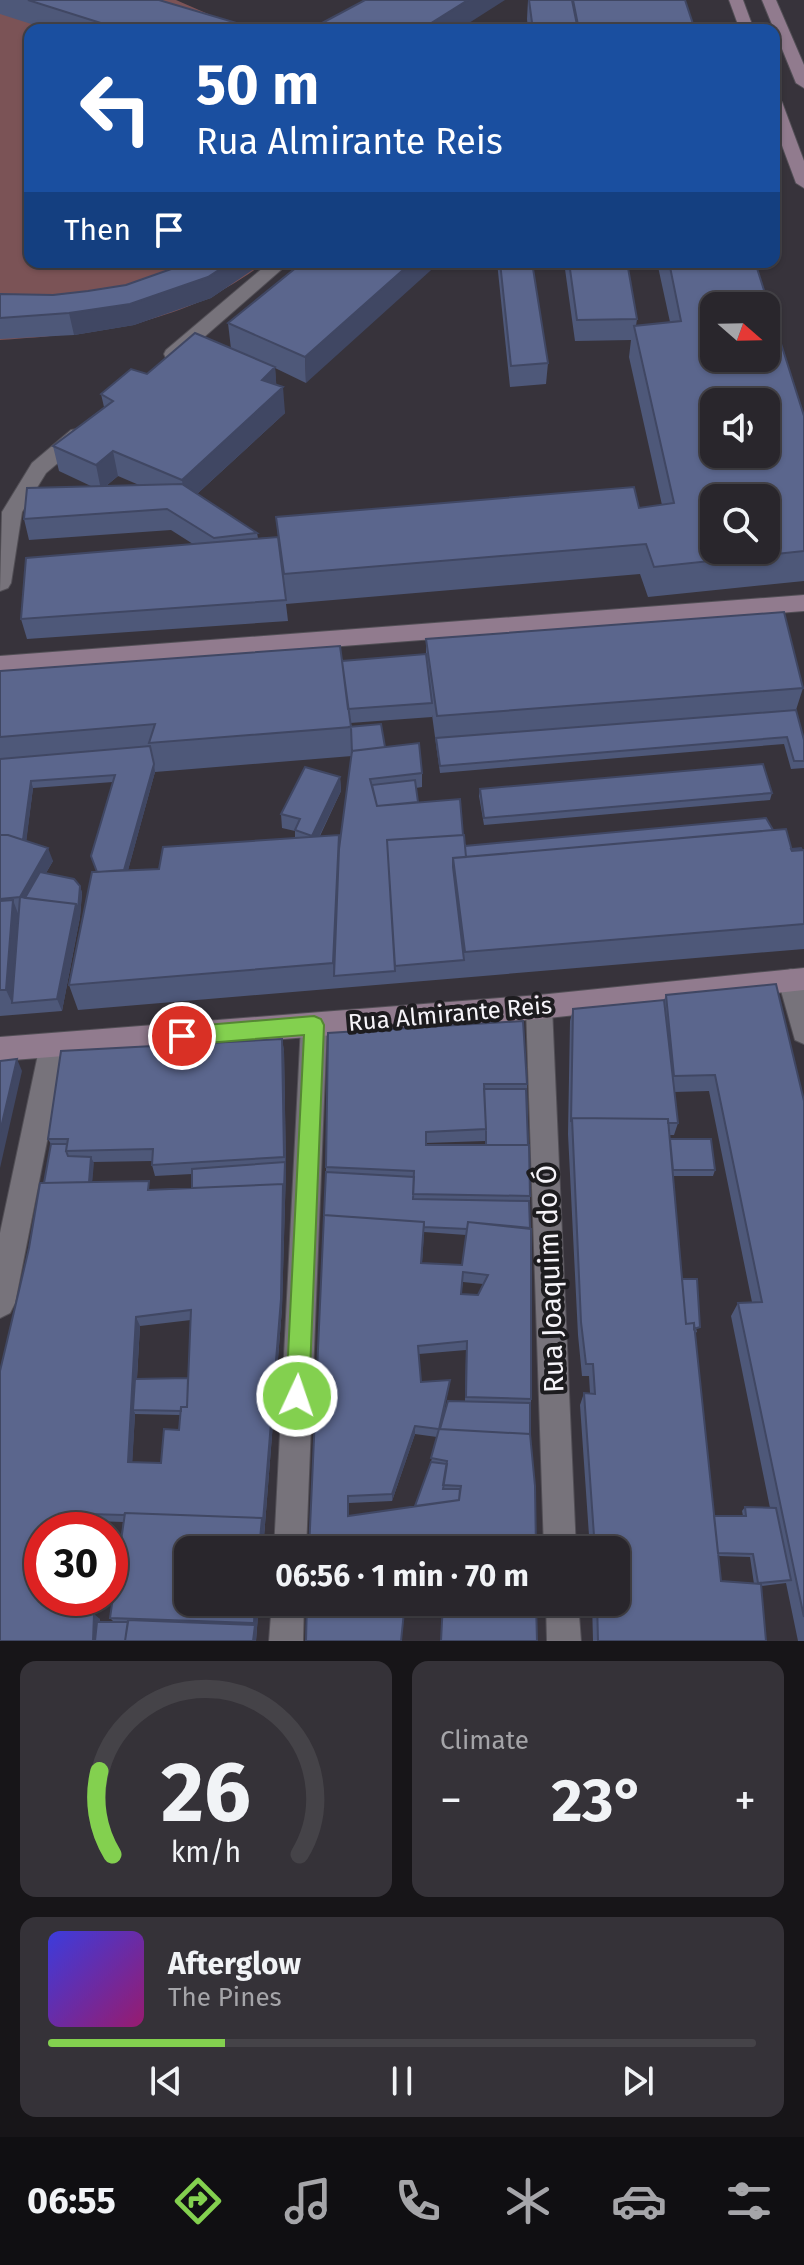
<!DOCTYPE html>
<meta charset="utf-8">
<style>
body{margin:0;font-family:"Fira Sans",sans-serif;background:#353238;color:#f1f3f6;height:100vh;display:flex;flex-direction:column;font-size:30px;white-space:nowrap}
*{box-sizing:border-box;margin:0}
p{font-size:26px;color:#a5a5a9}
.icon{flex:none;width:44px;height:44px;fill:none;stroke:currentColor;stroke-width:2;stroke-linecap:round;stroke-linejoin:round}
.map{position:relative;height:1641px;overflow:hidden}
.sheet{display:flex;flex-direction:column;gap:20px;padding:20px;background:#171518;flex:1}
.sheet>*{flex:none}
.banner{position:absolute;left:24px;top:24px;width:756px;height:244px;border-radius:16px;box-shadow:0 2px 6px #0004,0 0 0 2px #454348;background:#1a4fa0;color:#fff;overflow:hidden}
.needle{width:52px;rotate:110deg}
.fabs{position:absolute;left:700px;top:292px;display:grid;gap:16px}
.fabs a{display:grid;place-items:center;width:80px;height:80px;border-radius:16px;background:#29262c;box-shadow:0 2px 6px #0004,0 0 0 2px #454348;font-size:40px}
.speed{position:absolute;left:24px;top:1512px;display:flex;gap:16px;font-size:40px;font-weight:700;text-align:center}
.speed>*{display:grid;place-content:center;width:104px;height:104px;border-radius:50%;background:#29262c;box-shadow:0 2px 6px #0004,0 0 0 2px #454348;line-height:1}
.speed .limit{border:12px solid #d22;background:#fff;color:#111}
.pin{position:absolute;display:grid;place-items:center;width:68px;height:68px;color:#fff;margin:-34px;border:4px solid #fff;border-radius:50%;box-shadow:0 2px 8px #0007}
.me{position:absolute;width:88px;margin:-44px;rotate:3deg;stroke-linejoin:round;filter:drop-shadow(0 0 6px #0008)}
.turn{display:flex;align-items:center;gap:28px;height:168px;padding:0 40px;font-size:36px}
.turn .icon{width:104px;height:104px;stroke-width:2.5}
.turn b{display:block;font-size:56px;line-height:68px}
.then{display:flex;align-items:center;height:76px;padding:0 40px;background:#0003;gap:16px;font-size:30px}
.big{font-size:60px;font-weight:700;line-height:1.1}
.sheet .card{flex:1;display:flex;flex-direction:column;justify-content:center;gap:12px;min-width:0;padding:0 28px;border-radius:16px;background:#353238}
.sheet .dial{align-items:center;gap:0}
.dial svg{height:208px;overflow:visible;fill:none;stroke:#454348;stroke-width:7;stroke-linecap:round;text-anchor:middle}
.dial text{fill:#f1f3f6;stroke:none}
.song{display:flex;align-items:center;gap:24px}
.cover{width:96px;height:96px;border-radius:12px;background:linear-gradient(135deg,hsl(240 70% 55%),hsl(320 70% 35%))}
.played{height:8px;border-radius:4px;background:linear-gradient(90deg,#83d04f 25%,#454348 25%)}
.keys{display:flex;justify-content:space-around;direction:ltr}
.heat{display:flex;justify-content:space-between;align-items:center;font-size:44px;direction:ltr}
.sheet .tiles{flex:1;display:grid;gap:20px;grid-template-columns:1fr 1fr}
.card:last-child{grid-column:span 2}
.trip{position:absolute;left:174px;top:1536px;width:456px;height:80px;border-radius:16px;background:#29262c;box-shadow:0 2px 6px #0004,0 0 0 2px #454348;font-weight:700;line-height:80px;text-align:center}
.menu{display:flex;height:128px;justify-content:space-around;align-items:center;background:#100f12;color:#a5a5a9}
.menu .icon{width:56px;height:56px}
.menu .on{color:#83d04f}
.menu b{font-size:36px;color:#f1f3f6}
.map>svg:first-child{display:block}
</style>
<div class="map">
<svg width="804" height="1641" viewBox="0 0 804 1641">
<rect width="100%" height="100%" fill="#37333b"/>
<!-- green -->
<path fill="#7b5356" d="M0,0H176L245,30H30V262H265C183,325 100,333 0,340Z"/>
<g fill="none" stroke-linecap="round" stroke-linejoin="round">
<defs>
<path id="street" d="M270,262H290L180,358H166L164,354L166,350Z
M78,429L85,430L88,435L85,440L46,473L22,512L11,583L8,588L0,591L2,512L32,463L71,430Z
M791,969L800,972L804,980V1044L795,1040L778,980L782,972Z
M539,995L548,999L552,1007L576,1550H544L526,1007L530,999Z
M314,1013L323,1017L327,1025L306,1550H274L301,1025L305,1017Z
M53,1033L62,1037L66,1045L15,1303L10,1313L0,1318V1233L40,1045L44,1037Z
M272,1602H304L303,1641H269Z
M546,1602H578L581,1641H547Z"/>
<path id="secondary" d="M729,0H743L754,30H740Z
M762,0H776L804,65V88L796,83Z
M774,97L782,102L804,161V188L796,183L774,124Z
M804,595V611L0,672V656Z
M804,968V990L539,1019L0,1061V1037L539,995Z"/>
</defs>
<!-- street casing -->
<use href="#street" stroke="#524f56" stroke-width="2"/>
<!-- secondary casing -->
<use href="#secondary" stroke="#524f56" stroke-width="2"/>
<!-- street -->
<use href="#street" fill="#77737b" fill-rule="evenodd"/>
<!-- secondary -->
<use href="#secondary" fill="#917b8e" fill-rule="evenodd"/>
</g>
<!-- wall -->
<path fill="#4e5879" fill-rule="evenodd" d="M0,0H159L260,30H50L0,14Z
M528,0H685L695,30H528L527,19Z
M191,262H264L211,298L134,325L74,335L0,339V294L53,295L88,291L126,285Z
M303,262L306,383L275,368L276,385L285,413L197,494L257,533L258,538L278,537L276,517L639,508L662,505L629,357L631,340L575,341L564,262H627L637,319L636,326L670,322L657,262H755L804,416V581L648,597L640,574L286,604L288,621L27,639L21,619L193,544L171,530L29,540L24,519L93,487L59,471L53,446L104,407L101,394L147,374L231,349L228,323ZM118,476L139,485L106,486Z
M497,262H532L548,363L546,384L510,387Z
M426,639L803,688L796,710L804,740V768L791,769L784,744L440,773L432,715V717L350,723L351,727L385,747L422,773V787L416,788L418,802L465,846L773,830L791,849L804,850V949L78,1010L69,985L96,872L113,782L33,788L26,841L53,861L46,873L80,886L82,893L80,917L62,1011L0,1016V671L342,661L426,654ZM352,756L339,849L320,836L341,791L340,777L281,814L282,828L295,831V838L159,869L128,870L155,772Z
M480,789L772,793L770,800L484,825L479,796Z
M666,995L804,1101V1641H798L786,1583L761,1586L766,1641H593L592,1602H616V1550H590L580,1405L584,1393H590L589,1376H582L578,1335L568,1134L570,1021L573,1009L664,1000ZM709,1091L752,1302L738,1303L731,1316L770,1508L745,1507L742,1511L743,1516H714L695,1333L697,1332L682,1279L673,1176H713L715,1170L670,1139L669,1135H674L678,1123L674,1092ZM718,1556L750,1557L754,1584L721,1581Z
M328,1033L527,1084L530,1196L531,1399L530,1434L536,1550H309L326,1172ZM485,1141V1145H426V1143ZM424,1232L466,1235L462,1265L422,1263ZM463,1282L483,1284L478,1295L461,1294ZM466,1350L465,1401L442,1422L450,1380L421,1382L419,1354ZM415,1434L437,1437L431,1462L415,1506L349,1516V1503L392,1501Z
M282,1039L284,1051L286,1168L282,1308L263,1550L188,1602H259L256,1641H0L44,1183L51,1144L48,1139ZM152,1161V1165L155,1176L192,1174V1188L152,1190L92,1182L93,1162ZM191,1320L188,1378L137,1379L140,1326ZM135,1414L180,1415L179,1430L161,1463L132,1462ZM94,1521L123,1522L118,1563L110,1562V1575H116L110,1618L114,1622H100V1619L80,1614L83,1598H42Z"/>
<!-- shaded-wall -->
<path fill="#404763" d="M468,0H505L458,30H420Z
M231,262H264L211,298L134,325L74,335L69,313Z
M412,262H440L306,383L305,357Z
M275,367L277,393L283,387L285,413L185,505L182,480L262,380Z
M113,451L118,476L101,490L96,465Z
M154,764L155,772L124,885L122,878Z
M340,777L341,791L313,849L312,836Z
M31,781L33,788L25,852L22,845Z
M339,835L340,862L334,976L333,963Z
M48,848L53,861L28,904L20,897Z
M80,886L82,893L80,917L62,1011L57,999L76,904Z
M13,900L23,927L12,1003L6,990Z
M282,1039L284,1051L286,1168L282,1308L263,1550H259L285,1162Z
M17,1059L22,1071L0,1168V1132Z
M91,1157L94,1163L91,1194L89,1188Z
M136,1317L140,1326L135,1410H133L135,1413L132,1469L128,1462Z
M415,1426V1434L392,1501V1494Z
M89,1514L94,1521L93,1530H86Z
M76,1598H83L79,1619L74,1614Z
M255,1602H259L256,1641H253Z
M94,1614L100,1619L98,1641H93Z"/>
<!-- building -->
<path fill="#5b668d" stroke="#404763" stroke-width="2" fill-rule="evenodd" d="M28,0H159L260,30H123Z
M365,0H468L420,30H309Z
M529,0H572L578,30H533Z
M573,0H685L695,30H579Z
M191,262H231L208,277L130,304L69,313L0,318V294L53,295L88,291L126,285Z
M303,262H412L305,357L228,323Z
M500,262H532L548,363L511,366Z
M569,262H627L637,319L577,320Z
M669,262H755L804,416V551L654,567L646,544L284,574L276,517L634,487L639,508L674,503L634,326L681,321ZM714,306H766V358H714ZM714,402H766V454H714ZM714,498H766V550H714Z
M195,333L275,367L262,380L283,387L182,480L113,451L96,465L53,446L113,401L101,394L131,369L147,374Z
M182,484L257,533L214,538L167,509L24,519L27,488Z
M278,537L286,600L21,619L26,558Z
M784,612L803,688L437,716L426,639Z
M340,646L351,727L149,743L155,724L0,737V671Z
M426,654L432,703L348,709L342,661Z
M796,710L804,740V761H794L787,737L440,766L436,738Z
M381,724L385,747L352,751V753L351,727H348Z
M419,743L422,773L370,779L377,806L460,799L463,835L387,840L395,971L334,976L339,849L352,751Z
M150,746L154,764L124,870L97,872L91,856L115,775L31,781L23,840L8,835H0V759Z
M763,764L772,793L484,818L480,789Z
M305,767L340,777L312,836L295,830L300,819L281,814Z
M415,780L418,802L377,806L372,785Z
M766,818L773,830L466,857L465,846Z
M786,829L792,851L804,850V924L465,952L453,858Z
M0,835H8L48,848L20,897L0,899Z
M339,835L333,963L69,985L92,872L159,869L163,847Z
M464,835L466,857L453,858V867L464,960L395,966L387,840Z
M801,848L802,850L792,851L791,849Z
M40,872L74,879L80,886L78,910L76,904L25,898Z
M20,897L76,904L57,999L12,1003Z
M13,900L6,990H0V901Z
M776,984L804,1101V1617L738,1303L762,1302L715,1075L674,1076L666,995Z
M664,1000L678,1123H668V1119L572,1118L571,1122L573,1009Z
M523,1021L527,1084H484L486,1129L426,1132V1145H529L530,1196L413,1194L414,1171L326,1167L328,1033Z
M282,1039L284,1157L152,1165L153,1149L66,1151L68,1139H48L61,1051Z
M17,1059L0,1132V1061Z
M484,1089H526L528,1145H486V1129Z
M572,1118L668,1119L686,1324L694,1323L721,1581L761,1584L766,1641H598L597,1602H616V1550H595L584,1393L595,1394L593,1364H586L581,1322Z
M670,1139H711L715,1170H673Z
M51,1144H67L66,1151L68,1156L91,1157L89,1182L44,1183Z
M285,1162L284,1189L283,1184L192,1188V1169Z
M326,1172L414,1177L413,1199L529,1201L530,1228L468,1222L467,1229L424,1227V1222L324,1215Z
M149,1181L148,1190L283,1184L281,1299L263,1521L262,1518L125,1513L124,1515L89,1514L86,1530H42V1598H76L74,1614H94L93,1641H0V1371L29,1248L40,1183ZM191,1310L187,1407H181L179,1430L164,1429L161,1463L128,1462L136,1317Z
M324,1215L424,1222L421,1263L462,1265L468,1222L531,1229V1399L466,1397L467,1341L418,1346L421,1382L450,1380L439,1429L530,1434L535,1486L536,1550H309ZM463,1272L488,1275L478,1295L461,1294ZM415,1426L439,1429L431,1458L447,1461L443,1485L461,1486L459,1500L348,1516V1496L392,1494Z
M682,1279H697L700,1327L694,1329V1323L686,1324Z
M188,1378L187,1407H181V1411L133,1410L135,1379Z
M448,1401L530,1403V1434L440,1429Z
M431,1462L447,1464L443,1489H460L459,1500L415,1506Z
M745,1507L776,1508L791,1580L758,1583L753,1554L718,1553L714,1516H746Z
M125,1513L262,1518L259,1550H188V1602H255L254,1623L110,1618Z
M110,1562L118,1563L117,1569H110Z
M307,1602H405L401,1641H306Z
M443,1602H536L537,1641H441Z
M128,1620L255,1625L253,1641H125Z
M97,1622H128L125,1641H95Z"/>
<!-- route -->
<path fill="#83d04f" stroke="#558733" stroke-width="2" d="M314,1016L321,1019L324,1025L309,1396L306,1404L297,1407L289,1404L286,1396L304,1035L182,1045L175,1042L172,1036L175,1029L182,1027Z"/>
<g text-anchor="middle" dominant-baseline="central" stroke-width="8" stroke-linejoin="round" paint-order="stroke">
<!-- street labels -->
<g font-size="24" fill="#f6f4f9" stroke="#1d1c1f">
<text transform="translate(450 1014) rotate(-5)">Rua Almirante Reis</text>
</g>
<!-- near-street labels -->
<g font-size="28" fill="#f6f4f9" stroke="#1d1c1f">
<text transform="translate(550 1279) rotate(-92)">Rua Joaquim do Ó</text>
</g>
</g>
</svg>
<div class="fabs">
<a><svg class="needle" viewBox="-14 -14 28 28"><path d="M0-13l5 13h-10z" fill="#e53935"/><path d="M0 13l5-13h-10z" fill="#a5a5a9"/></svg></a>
<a><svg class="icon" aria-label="sound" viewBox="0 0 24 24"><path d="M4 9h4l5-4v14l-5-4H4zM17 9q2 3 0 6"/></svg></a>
<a><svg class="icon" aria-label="search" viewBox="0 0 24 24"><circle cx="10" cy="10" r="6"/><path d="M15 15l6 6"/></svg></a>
</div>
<div class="speed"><div class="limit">30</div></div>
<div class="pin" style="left:182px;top:1036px;background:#d93025"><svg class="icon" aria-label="arrive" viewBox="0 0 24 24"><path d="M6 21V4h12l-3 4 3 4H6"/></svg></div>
<svg class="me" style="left:297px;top:1396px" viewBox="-20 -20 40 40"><circle r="17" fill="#83d04f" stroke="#fff" stroke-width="3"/><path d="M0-11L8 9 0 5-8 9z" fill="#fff"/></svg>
<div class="trip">06:56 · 1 min · 70 m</div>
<div class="banner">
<div class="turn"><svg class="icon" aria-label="left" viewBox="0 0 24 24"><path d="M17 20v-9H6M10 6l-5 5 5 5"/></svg><div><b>50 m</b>Rua Almirante Reis</div></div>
<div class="then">Then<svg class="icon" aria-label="arrive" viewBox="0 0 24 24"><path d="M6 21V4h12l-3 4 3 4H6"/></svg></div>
</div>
</div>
<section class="sheet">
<div class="tiles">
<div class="card dial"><svg viewBox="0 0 100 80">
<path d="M14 69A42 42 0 1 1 86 69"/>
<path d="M14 69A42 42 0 0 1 9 37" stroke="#83d04f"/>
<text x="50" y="56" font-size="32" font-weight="700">26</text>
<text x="50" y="72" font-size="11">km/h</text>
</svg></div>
<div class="card"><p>Climate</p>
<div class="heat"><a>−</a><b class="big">23°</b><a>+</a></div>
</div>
<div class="card">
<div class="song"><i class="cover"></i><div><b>Afterglow</b><p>The Pines</p></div></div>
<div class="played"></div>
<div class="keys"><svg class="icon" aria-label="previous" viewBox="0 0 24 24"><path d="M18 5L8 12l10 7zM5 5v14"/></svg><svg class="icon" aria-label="pause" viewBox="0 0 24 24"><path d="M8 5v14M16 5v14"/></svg><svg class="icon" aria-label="next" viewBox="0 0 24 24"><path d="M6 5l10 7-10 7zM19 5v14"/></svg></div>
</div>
</div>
</section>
<nav class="menu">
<b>06:55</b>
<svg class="icon on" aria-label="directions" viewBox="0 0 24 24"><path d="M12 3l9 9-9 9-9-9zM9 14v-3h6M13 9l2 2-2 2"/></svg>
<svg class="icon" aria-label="music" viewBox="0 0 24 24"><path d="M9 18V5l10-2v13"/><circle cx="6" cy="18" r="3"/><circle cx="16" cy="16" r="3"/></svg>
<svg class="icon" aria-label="phone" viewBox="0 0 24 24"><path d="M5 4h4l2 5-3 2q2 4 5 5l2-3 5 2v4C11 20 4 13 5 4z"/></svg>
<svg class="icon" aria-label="climate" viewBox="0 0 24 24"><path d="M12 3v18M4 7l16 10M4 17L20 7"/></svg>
<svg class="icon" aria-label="car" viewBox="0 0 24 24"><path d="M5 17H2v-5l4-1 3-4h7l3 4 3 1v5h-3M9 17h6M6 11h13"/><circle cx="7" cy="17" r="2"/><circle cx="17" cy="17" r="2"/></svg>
<svg class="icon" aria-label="filters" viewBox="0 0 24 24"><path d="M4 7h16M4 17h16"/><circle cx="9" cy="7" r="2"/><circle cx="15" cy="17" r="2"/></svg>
</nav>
